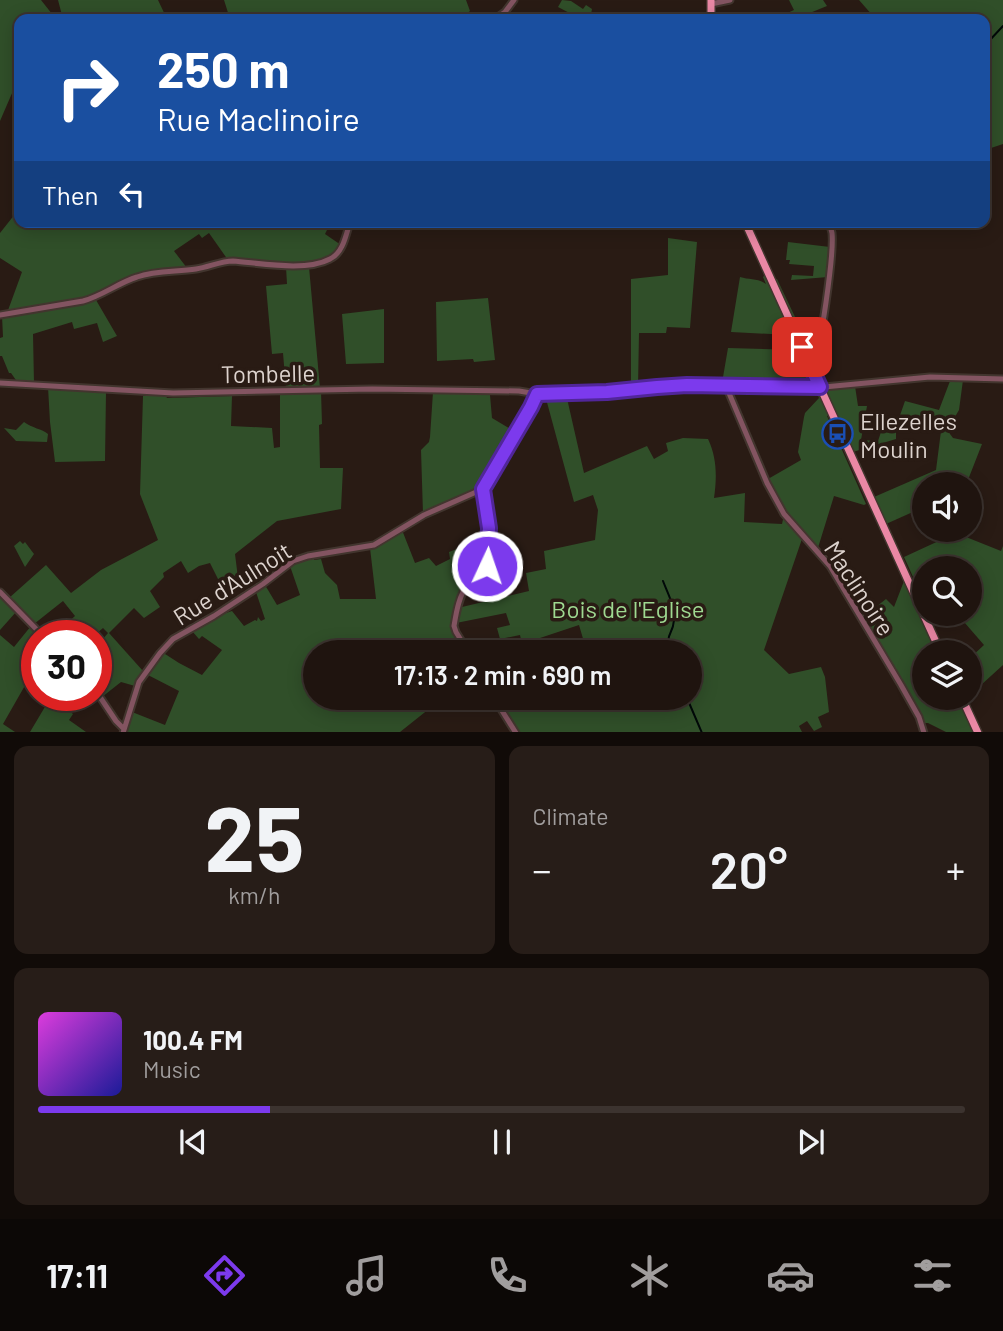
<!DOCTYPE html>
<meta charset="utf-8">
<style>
body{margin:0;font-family:Barlow,sans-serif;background:#271d18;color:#f1f3f6;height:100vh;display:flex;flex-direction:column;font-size:26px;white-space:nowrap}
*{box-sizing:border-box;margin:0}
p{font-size:23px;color:#a19e9e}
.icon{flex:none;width:38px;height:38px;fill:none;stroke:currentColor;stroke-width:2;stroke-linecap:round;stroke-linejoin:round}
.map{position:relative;height:732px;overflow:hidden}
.drawer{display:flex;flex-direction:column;gap:14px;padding:14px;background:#110b08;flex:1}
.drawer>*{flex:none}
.guide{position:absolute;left:14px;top:14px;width:976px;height:214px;border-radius:14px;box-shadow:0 4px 18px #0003,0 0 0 2px #3c332f;background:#1a4fa0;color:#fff;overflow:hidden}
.fabs{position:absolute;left:912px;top:472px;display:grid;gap:14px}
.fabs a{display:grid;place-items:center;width:70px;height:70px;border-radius:50%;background:#1f140f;box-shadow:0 4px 18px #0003,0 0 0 2px #3c332f;font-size:35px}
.speed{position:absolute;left:21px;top:620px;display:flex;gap:14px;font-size:35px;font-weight:700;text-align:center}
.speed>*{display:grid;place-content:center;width:91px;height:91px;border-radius:50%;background:#1f140f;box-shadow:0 4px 18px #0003,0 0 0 2px #3c332f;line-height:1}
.speed .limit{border:10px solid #d22;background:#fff;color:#111}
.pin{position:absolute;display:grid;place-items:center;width:60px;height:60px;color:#fff;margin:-30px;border-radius:14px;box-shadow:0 4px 10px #0006}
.me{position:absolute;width:77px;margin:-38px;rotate:3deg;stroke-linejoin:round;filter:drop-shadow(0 0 5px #0008)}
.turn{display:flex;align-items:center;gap:24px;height:147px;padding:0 28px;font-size:32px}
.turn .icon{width:91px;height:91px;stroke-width:2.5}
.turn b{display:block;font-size:49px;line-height:60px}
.then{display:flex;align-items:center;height:66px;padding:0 28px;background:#0003;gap:14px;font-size:26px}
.big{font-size:52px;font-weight:600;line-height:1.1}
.drawer .card{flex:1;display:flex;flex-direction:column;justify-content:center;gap:10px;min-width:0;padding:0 24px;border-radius:14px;background:#271d18}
.drawer .dial{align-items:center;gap:0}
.dial b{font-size:91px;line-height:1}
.song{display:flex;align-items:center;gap:21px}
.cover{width:84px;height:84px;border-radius:10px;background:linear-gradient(135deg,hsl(300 70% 55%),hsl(240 70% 35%))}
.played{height:7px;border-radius:4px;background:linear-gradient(90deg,#7c3aed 25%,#3c332f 25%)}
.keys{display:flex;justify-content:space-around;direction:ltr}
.heat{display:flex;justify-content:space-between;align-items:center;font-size:38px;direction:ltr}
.drawer .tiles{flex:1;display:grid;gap:14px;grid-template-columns:1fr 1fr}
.card:last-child{grid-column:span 2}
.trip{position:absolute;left:303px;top:640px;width:399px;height:70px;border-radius:35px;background:#1f140f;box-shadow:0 4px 18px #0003,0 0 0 2px #3c332f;font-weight:600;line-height:70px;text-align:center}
.tabs{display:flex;height:112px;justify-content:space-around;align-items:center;background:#0c0806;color:#a19e9e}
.tabs .icon{width:49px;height:49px}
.tabs .current{color:#7c3aed}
.tabs b{font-size:32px;color:#f1f3f6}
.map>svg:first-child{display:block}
</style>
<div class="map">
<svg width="1003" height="733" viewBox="0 0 1003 733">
<rect width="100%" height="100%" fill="#291b14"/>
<!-- green -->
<path fill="#304f29" d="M0,0H41L56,19H19V77L0,121Z
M58,0H158L167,19H63Z
M224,0H466L470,11L460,19H446L441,15L434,19H230Z
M562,0L571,1L583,9L586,5L592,9L590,19H581L558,7Z
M789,0H823L827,6L795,19H774L794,10Z
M859,0H1003V144L985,150V19H859L873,16Z
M19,209V222H319L318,224L327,230L325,234L341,245C339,249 338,252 335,255C318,271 251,262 228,260L209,233L202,238L199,234L174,251L187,268L147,271L84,300L7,313L22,272L0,258V233Z
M668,238L697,242L690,328L667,327L666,333H639L638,387L631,388V279L668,275Z
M788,242L830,247L828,277L791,280L792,275L813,276L814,266L789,264L790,260H786Z
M286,267H309L320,388L286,389L283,353L272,354L266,286L287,284Z
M765,275L791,333H789V335L731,332L740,277C749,280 758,278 766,284L763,277Z
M775,279H777L813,355H814L812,361Z
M488,298L495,360L474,362L473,359L437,361L436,302Z
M96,300L117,336L103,342L97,323L74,329L72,322L33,334L34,383H18L11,373H9L2,356H0V338L3,337L2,316L60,308Z
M384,309V363L346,364L342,314Z
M728,348L799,350L813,381L810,384L809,380L722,383Z
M963,380L959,410L949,427L950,434L953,438L982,444L966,485L946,483L945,485H924V507L886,524L874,497L936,470L941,431L898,421L905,401L939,410L950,381Z
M855,386L858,406H867L861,440L878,441L881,432L892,433L894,426L896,427V439L853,452L830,398L826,393L829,389Z
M48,387L106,392L105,461L55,462L50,422Z
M816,390L819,393L829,415L827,416L866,504L864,505L834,496L817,551L782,508L768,479L801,460L798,452L804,417L805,413L819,398Z
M321,391L322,424L319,425L320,468H343L341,509L277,521L235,554L238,578L225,580L223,589L210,563L199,566L188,573L181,561L163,573L164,577L150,591L160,607L144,618L134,608L109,633L143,671L135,686L121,682L102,697L96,686V647L108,633L103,628L95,635H54L75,616L63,601L34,624L9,598L46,565L71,593L101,570L158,540L140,494L143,396H166L167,398L232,396L231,426L272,428L274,448L280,447V392H285L286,394L320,393Z
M433,392L490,395L492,418L514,431L481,487L423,514L421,450L429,442L430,437Z
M566,394L584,473L647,446L654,459L668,451L666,443L683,438L708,439C717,458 717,477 714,498L745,493L744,522L782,524L784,515L803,536L764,650L789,674L821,667L825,677L829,712L818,717L822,727L814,731L807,721L799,726L802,732H517L496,698H690V653H547L584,642L579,625L522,644L520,635L500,639L497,628L510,625L506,613L456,623L462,607L529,591L526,573L546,569L544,551L595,540L598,510L593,495L574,502L545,395Z
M24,422C32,428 42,429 48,434L47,442L16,441L4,428L16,430Z
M402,530L415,563L429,558L436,566L450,559L449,552L488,537L487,557L483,571L463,587L454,615L452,628L467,653H326L327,651L324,649L321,653H315V698H462L455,706L447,701H439L400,732L126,733L132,712L165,725L179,691L146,674L162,652L179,663L202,675L222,650L202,636L199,639L192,631L220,615L232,611L244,626L255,620L257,621L258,617L261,621L265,619L256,592L265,585L277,605L300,595L290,566L314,558V560L321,559L325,573L337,585L340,599H376L370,548Z
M956,533L1001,551L1003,546V665L970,695V658L984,645L958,615L970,614V569H924V601L904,557Z
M20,541L23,544L25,542L34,554L25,567L14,546Z
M904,581L938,653H924V698H958L974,732H946L928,723H922L862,618L886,599L894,607Z
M0,595L16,612L0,630Z
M31,626L40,635H37V658L26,671L27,682L3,724L15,732H0V635L14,647Z
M52,695L73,714L69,720L86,732H30Z"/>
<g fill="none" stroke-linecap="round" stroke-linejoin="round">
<!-- stream -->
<path stroke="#010808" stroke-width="2" d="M985,49L989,41L1003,26
M663,581C668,594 675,606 674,620C673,637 662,634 674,653
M687,698L702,733"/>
<defs>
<path id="minor" d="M711,4L730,0
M495,19L505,12L514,0
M0,315L83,301C102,296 118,283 137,277C156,270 177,272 196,269C209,267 221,261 233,261C260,263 306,272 330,259C343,253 346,235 350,222
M811,368C821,354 834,252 832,233C831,228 830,227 828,222
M0,383L173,393L372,389L519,391L537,394L592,392L687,385L824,387L930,377L1003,379
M726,386L767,483L784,514L830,566L901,685L919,717L924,733
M0,592L42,635
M469,653L456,632L454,626C456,614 459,594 468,585C474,578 484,576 487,566C494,549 487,508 483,489
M96,691L116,721L124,729
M494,698L516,733
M123,733L139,682L160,653L173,639L214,616L263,584L293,561L308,556L374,545L424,515L483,489L529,411L537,394"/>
<path id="major" d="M711,19V0
M745,222L941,653
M962,698L978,733"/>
</defs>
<!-- minor casing -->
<use href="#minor" stroke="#42352e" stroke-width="9"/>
<!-- major casing -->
<use href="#major" stroke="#42352e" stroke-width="10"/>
<!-- minor -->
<use href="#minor" stroke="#835461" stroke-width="5"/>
<!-- major -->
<use href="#major" stroke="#ea88a5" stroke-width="7"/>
</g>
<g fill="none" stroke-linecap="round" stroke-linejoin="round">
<defs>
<path id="route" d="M487,566L489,528L483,489L531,407L537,394L607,392L657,387L687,385L820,387L802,347"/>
</defs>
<!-- route casing -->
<use href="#route" stroke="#51269a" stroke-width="18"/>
<!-- route -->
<use href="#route" stroke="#7c3aed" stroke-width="12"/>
</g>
<!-- icons -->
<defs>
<symbol id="bus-ring" viewBox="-11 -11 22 22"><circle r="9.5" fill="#291b14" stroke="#1a4fb4" stroke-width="1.5"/><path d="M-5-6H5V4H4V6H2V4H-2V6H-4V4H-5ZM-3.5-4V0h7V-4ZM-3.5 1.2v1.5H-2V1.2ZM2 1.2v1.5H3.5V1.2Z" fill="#1a4fb4"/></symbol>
</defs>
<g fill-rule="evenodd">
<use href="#bus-ring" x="820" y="416" width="35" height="35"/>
</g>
<g text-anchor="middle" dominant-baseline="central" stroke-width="7" stroke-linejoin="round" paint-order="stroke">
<!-- street labels -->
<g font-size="24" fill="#ddd3ce" stroke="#291b14">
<text transform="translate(268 373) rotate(-1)">Tombelle</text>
<text transform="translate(232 583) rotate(-32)">Rue d'Aulnoit</text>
<text transform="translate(860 588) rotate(57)">Maclinoire</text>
</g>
<!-- poi labels -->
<g font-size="24" fill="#ddd3ce" stroke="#291b14" text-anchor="start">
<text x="860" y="420">Ellezelles<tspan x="860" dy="28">Moulin</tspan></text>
</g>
<!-- park labels -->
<g font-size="24" fill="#9fd991" stroke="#291b14">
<text x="628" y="608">Bois de l'Eglise</text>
</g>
</g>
</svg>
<div class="fabs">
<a><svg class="icon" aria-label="sound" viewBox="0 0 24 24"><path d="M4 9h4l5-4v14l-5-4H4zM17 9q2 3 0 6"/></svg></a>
<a><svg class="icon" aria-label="search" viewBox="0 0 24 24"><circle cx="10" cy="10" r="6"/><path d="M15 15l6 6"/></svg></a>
<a><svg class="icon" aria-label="layers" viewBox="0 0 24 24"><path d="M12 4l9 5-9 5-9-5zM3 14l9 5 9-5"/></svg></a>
</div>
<div class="speed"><div class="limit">30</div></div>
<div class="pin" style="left:802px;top:347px;background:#d93025"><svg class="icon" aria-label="arrive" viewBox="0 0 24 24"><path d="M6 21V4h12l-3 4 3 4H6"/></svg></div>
<svg class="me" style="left:487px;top:566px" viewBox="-20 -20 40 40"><circle r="17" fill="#7c3aed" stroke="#fff" stroke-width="3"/><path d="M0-11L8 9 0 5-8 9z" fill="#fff"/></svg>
<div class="trip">17:13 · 2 min · 690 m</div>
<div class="guide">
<div class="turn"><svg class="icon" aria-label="right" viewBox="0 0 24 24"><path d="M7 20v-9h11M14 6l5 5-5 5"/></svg><div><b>250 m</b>Rue Maclinoire</div></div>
<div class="then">Then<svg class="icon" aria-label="left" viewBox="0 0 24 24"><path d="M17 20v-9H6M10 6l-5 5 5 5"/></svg></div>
</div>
</div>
<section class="drawer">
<div class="tiles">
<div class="card dial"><b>25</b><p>km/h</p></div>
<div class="card"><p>Climate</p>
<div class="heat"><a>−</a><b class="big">20°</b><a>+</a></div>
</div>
<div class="card">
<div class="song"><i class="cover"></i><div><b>100.4 FM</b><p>Music</p></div></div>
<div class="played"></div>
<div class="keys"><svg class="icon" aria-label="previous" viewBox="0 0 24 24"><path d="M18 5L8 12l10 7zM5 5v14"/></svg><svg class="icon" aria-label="pause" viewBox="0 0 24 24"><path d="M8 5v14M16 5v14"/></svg><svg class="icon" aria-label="next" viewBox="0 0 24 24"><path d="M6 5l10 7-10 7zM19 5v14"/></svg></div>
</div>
</div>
</section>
<nav class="tabs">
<b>17:11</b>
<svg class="icon current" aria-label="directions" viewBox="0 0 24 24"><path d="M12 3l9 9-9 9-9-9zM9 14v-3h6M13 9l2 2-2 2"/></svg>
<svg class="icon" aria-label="music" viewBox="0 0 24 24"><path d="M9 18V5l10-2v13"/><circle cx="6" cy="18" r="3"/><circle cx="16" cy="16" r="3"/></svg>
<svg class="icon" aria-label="phone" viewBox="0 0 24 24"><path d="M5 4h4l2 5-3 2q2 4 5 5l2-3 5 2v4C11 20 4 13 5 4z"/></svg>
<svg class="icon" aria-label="climate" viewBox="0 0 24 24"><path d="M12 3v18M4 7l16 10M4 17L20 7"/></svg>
<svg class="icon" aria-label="car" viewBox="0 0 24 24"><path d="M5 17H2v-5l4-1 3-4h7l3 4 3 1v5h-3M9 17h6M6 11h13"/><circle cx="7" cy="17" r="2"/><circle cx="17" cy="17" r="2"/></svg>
<svg class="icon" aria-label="filters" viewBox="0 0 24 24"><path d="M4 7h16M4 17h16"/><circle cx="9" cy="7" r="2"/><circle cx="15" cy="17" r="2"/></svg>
</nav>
